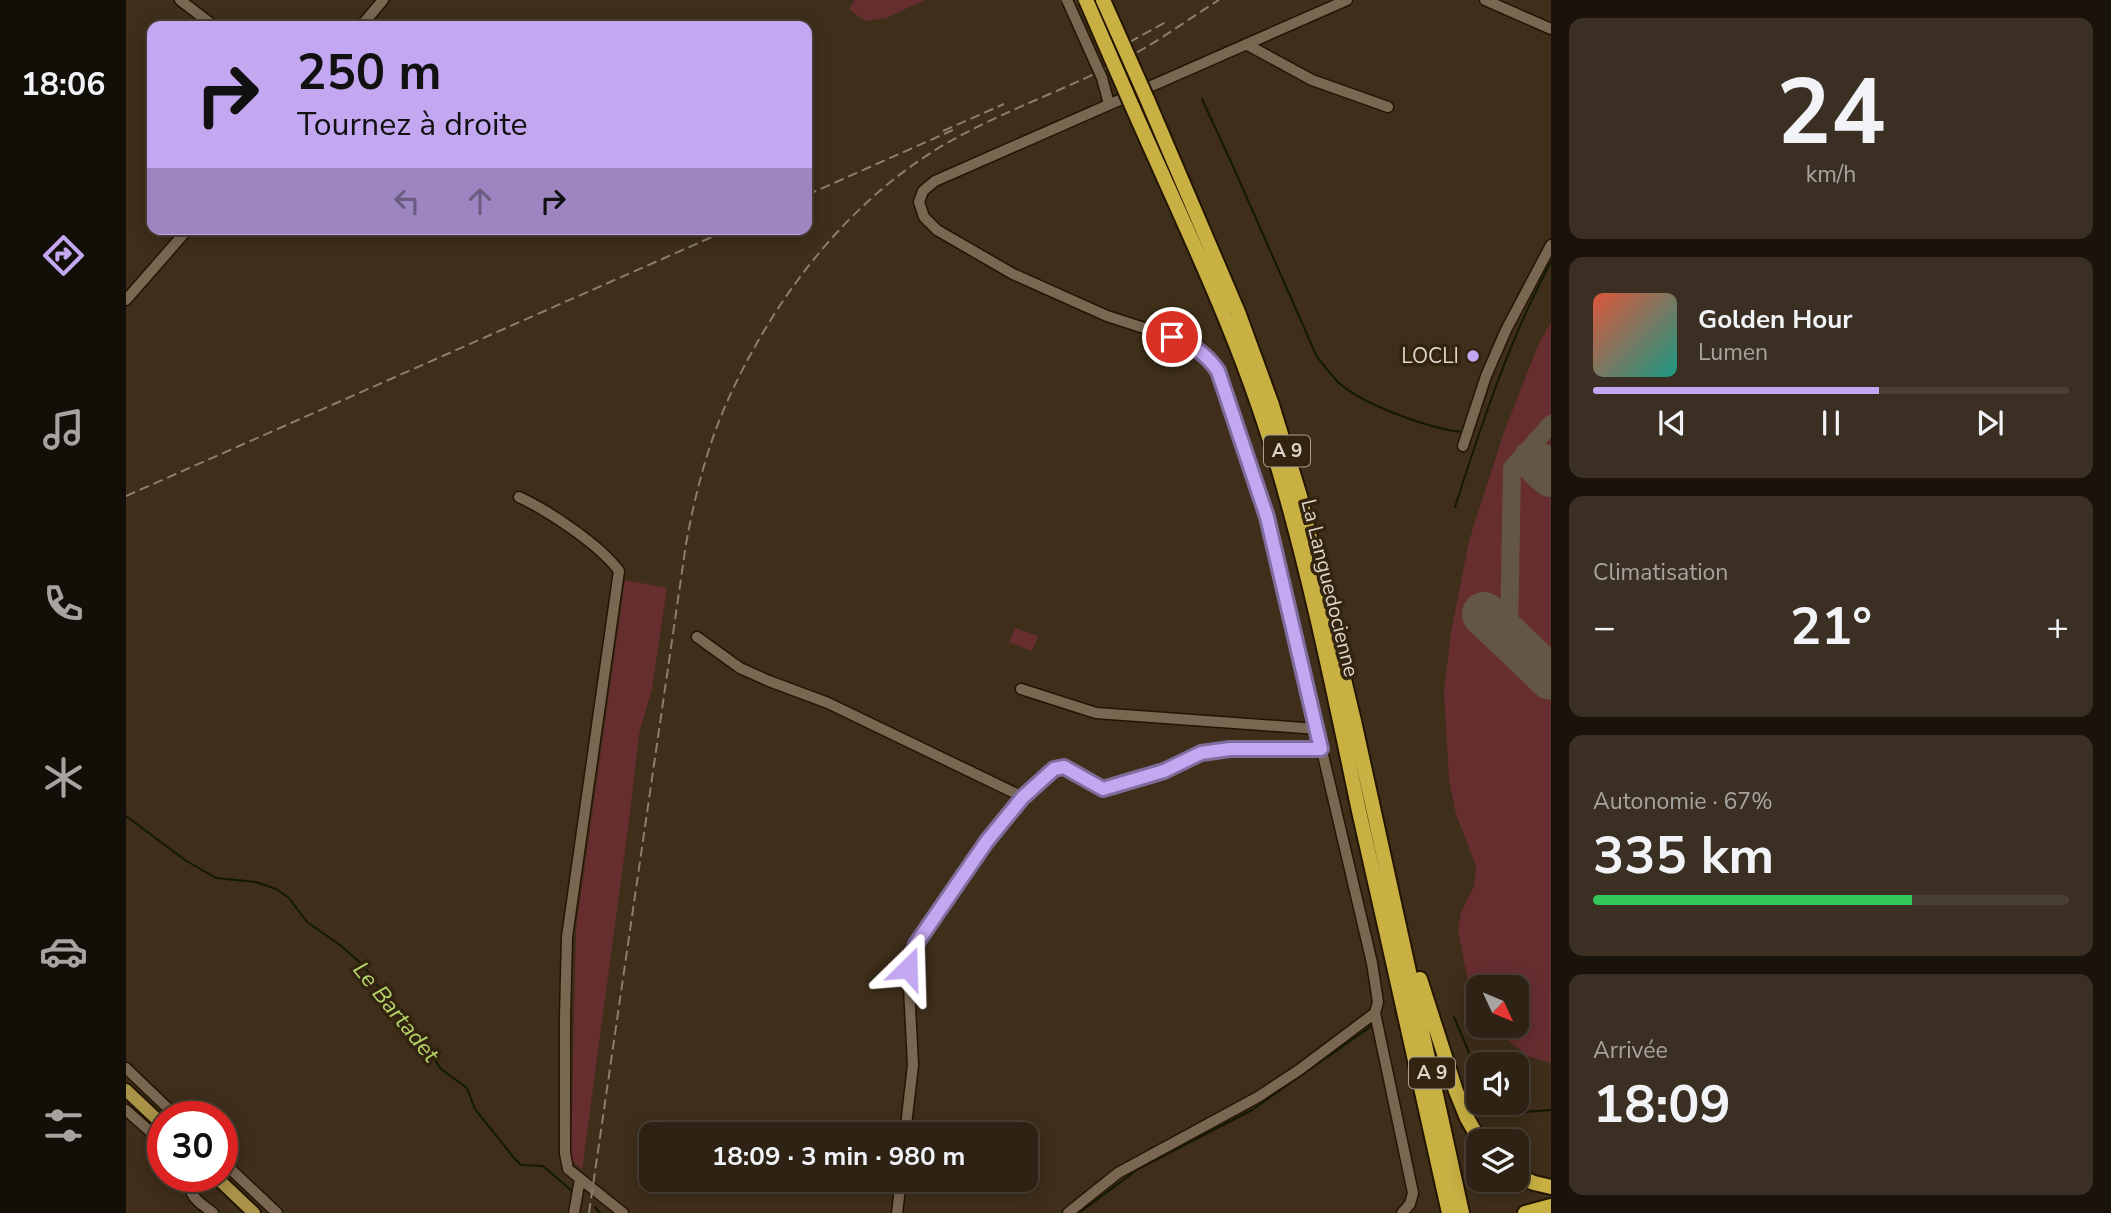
<!DOCTYPE html>
<html lang="fr">
<meta charset="utf-8">
<style>
body{margin:0;font-family:"Nunito Sans",sans-serif;background:#3a2f22;color:#f1f3f6;height:100vh;display:flex;flex-direction:column;font-size:26px;white-space:nowrap}
*{box-sizing:border-box;margin:0}
p{font-size:23px;color:#a7a4a0}
.icon{flex:none;width:38px;height:38px;fill:none;stroke:currentColor;stroke-width:2;stroke-linecap:round;stroke-linejoin:round}
.map{position:relative;flex:1;overflow:hidden}
.details{display:flex;flex-direction:column;gap:18px;padding:18px;background:#19130b;width:560px}
.details>*{flex:none}
.hud{position:absolute;left:21px;top:21px;width:665px;height:214px;border-radius:14px;box-shadow:0 4px 18px #0003,0 0 0 2px #493f34;background:#c4a7f1;color:#111;overflow:hidden}
.needle{width:46px;rotate:134deg}
.fabs{position:absolute;left:1340px;top:975px;display:grid;gap:14px}
.fabs a{display:grid;place-items:center;width:63px;height:63px;border-radius:14px;background:#2e2214;box-shadow:0 4px 18px #0003,0 0 0 2px #493f34;font-size:35px}
.speed{position:absolute;left:21px;top:1101px;display:flex;gap:14px;font-size:35px;font-weight:700;text-align:center}
.speed>*{display:grid;place-content:center;width:91px;height:91px;border-radius:50%;background:#2e2214;box-shadow:0 4px 18px #0003,0 0 0 2px #493f34;line-height:1}
.speed .limit{border:10px solid #d22;background:#fff;color:#111}
.pin{position:absolute;display:grid;place-items:center;width:60px;height:60px;color:#fff;margin:-30px;border:4px solid #fff;border-radius:50%;box-shadow:0 2px 7px #0007}
.me{position:absolute;width:77px;margin:-38px;rotate:22deg;stroke-linejoin:round;filter:drop-shadow(0 0 5px #0008)}
.turn{display:flex;align-items:center;gap:24px;height:147px;padding:0 35px;font-size:32px}
.turn .icon{width:91px;height:91px;stroke-width:2.5}
.turn b{display:block;font-size:49px;line-height:60px}
.lanes{display:flex;align-items:center;height:66px;padding:0 35px;background:#0003;justify-content:center;gap:35px;direction:ltr}
.lanes .off{opacity:.35}
.big{font-size:52px;font-weight:700;line-height:1.1}
.details .widget{flex:1;display:flex;flex-direction:column;justify-content:center;gap:10px;min-width:0;padding:0 24px;border-radius:14px;background:#3a2f22}
.details .dial{align-items:center;gap:0}
.dial b{font-size:91px;line-height:1}
.song{display:flex;align-items:center;gap:21px}
.cover{width:84px;height:84px;border-radius:10px;background:linear-gradient(135deg,hsl(10 70% 55%),hsl(170 70% 35%))}
.played{height:7px;border-radius:4px;background:linear-gradient(90deg,#c4a7f1 60%,#493f34 60%)}
.keys{display:flex;justify-content:space-around;direction:ltr}
.heat{display:flex;justify-content:space-between;align-items:center;font-size:38px;direction:ltr}
.charge{height:10px;border-radius:5px;background:linear-gradient(90deg,#34c759 67%,#493f34 0)}
.trip{position:absolute;left:513px;top:1122px;width:399px;height:70px;border-radius:14px;background:#2e2214;box-shadow:0 4px 18px #0003,0 0 0 2px #493f34;font-weight:700;line-height:70px;text-align:center}
main{display:flex;flex:1;min-height:0}
.tabs{display:flex;flex-direction:column;width:126px;justify-content:space-around;align-items:center;background:#120e08;color:#a7a4a0}
.tabs .icon{width:49px;height:49px}
.tabs .selected{color:#c4a7f1}
.tabs b{font-size:32px;color:#f1f3f6}
.map>svg:first-child{display:block}
</style>
<main>
<nav class="tabs">
<b>18:06</b>
<svg class="icon selected" aria-label="directions" viewBox="0 0 24 24"><path d="M12 3l9 9-9 9-9-9zM9 14v-3h6M13 9l2 2-2 2"/></svg>
<svg class="icon" aria-label="music" viewBox="0 0 24 24"><path d="M9 18V5l10-2v13"/><circle cx="6" cy="18" r="3"/><circle cx="16" cy="16" r="3"/></svg>
<svg class="icon" aria-label="phone" viewBox="0 0 24 24"><path d="M5 4h4l2 5-3 2q2 4 5 5l2-3 5 2v4C11 20 4 13 5 4z"/></svg>
<svg class="icon" aria-label="climate" viewBox="0 0 24 24"><path d="M12 3v18M4 7l16 10M4 17L20 7"/></svg>
<svg class="icon" aria-label="car" viewBox="0 0 24 24"><path d="M5 17H2v-5l4-1 3-4h7l3 4 3 1v5h-3M9 17h6M6 11h13"/><circle cx="7" cy="17" r="2"/><circle cx="17" cy="17" r="2"/></svg>
<svg class="icon" aria-label="filters" viewBox="0 0 24 24"><path d="M4 7h16M4 17h16"/><circle cx="9" cy="7" r="2"/><circle cx="15" cy="17" r="2"/></svg>
</nav>
<div class="map">
<svg width="1425" height="1213" viewBox="0 0 1425 1213">
<rect width="100%" height="100%" fill="#3e2e1a"/>
<!-- green -->
<path fill="#672e30" d="M729,0H799L760,18L739,21L723,9Z
M1425,322V1063L1402,1056L1379,1038L1367,1026H1391V987H1353V1002L1341,977L1332,929L1335,912L1348,886L1350,866L1330,814L1323,779L1318,691L1325,632L1343,541L1378,432L1413,343Z
M499,580L541,588L526,689L513,734L504,813L456,1170L445,1159L450,929Z
M889,628L912,636L906,651L883,642Z"/>
<g fill="none" stroke-linecap="round" stroke-linejoin="round">
<!-- stream -->
<path stroke="#131a02" stroke-width="2" d="M1076,99L1106,164L1191,357C1198,365 1205,375 1213,383C1238,405 1302,428 1335,432
M1329,507C1356,423 1383,340 1425,262
M0,816L59,860L90,878L130,882L150,889L163,898L181,922L214,945L238,966L264,1004L281,1019L315,1069L341,1088L349,1109L388,1158L395,1165L417,1166L446,1191
M1328,1017L1353,1076
M1370,1102L1383,1113L1425,1110
M469,1207L474,1213
M953,1213L1012,1169L1126,1110L1247,1025"/>
<!-- taxiway -->
<path stroke="#645644" stroke-width="18" d="M1399,452L1414,465
M1383,638L1386,468L1425,424"/>
<!-- runway -->
<path stroke="#645644" stroke-width="44" d="M1414,465L1425,475
M1358,614L1425,678"/>
<defs>
<path id="minor" d="M54,0L88,26
M1221,0L809,181L797,191L793,202L798,217L811,230L887,274L981,316L1046,337L1073,350L1083,358L1092,371L1141,517L1246,963L1252,1002L1249,1013L1287,1193L1284,1204L1276,1213
M1359,0L1425,29
M235,26L257,0
M1120,44L1186,80L1262,107
M976,78L983,104
M0,300L62,229
M1337,446L1360,376L1380,330L1425,245
M393,497C423,511 474,545 493,571L441,937L439,1017V1153L442,1169L497,1213
M571,637L614,668L643,681L702,703L897,797
M895,689L970,713L1191,729
M0,1068L50,1116
M0,1110L37,1143
M779,1134L787,1065L782,968L790,944L861,841L897,797L928,769L938,767L977,789L1038,771L1075,753L1104,749H1195
M96,1161L151,1213
M64,1176C62,1198 72,1201 87,1213
M448,1213L454,1179
M771,1213L775,1180
M942,1213L992,1173L1132,1097L1173,1070L1249,1013"/>
<path id="major" d="M0,1090L37,1125
M89,1176L128,1213"/>
<path id="highway" d="M1021,99L1112,312L1146,405L1174,496L1228,721L1336,1213
M1006,106C1055,218 1109,327 1145,444C1182,564 1207,688 1233,811C1263,945 1294,1079 1323,1213
M1294,979L1330,1091L1341,1118L1354,1141
M1391,1176L1408,1183L1425,1187
M1399,1213L1425,1206"/>
</defs>
<!-- minor casing -->
<use href="#minor" stroke="#241503" stroke-width="13"/>
<!-- major casing -->
<use href="#major" stroke="#241503" stroke-width="16"/>
<!-- highway casing -->
<use href="#highway" stroke="#241503" stroke-width="18"/>
<!-- minor -->
<use href="#minor" stroke="#7a6752" stroke-width="10"/>
<!-- major -->
<use href="#major" stroke="#a99349" stroke-width="12"/>
<!-- highway -->
<use href="#highway" stroke="#c8b043" stroke-width="14"/>
<!-- rail -->
<path stroke="#8b7e6e" stroke-width="2" stroke-dasharray="10 5" stroke-linecap="butt" d="M964,64L1040,22
M817,131L878,104
M681,195L827,130
M0,496L604,229
M463,1213L560,544C569,495 581,447 601,402C647,299 722,200 821,143C884,107 954,85 1017,49C1043,34 1067,16 1093,0"/>
<defs>
<path id="minor-bridge" d="M941,0L976,78"/>
<path id="highway-bridge" d="M960,0L1006,106
M977,0L1021,99"/>
</defs>
<!-- minor-bridge casing -->
<use href="#minor-bridge" stroke="#241503" stroke-width="13" stroke-linecap="butt"/>
<!-- highway-bridge casing -->
<use href="#highway-bridge" stroke="#241503" stroke-width="18" stroke-linecap="butt"/>
<!-- minor-bridge -->
<use href="#minor-bridge" stroke="#7a6752" stroke-width="10"/>
<!-- highway-bridge -->
<use href="#highway-bridge" stroke="#c8b043" stroke-width="14"/>
</g>
<g fill="none" stroke-linecap="round" stroke-linejoin="round">
<defs>
<path id="route" d="M782,968L790,944L861,841L897,797L928,769L938,767L977,789L1038,771L1075,753L1104,749H1195L1141,517L1092,371C1078,351 1067,347 1046,337"/>
</defs>
<!-- route casing -->
<use href="#route" stroke="#7f6d9d" stroke-width="18"/>
<!-- route -->
<use href="#route" stroke="#c4a7f1" stroke-width="12"/>
</g>
<!-- markers -->
<circle fill="#c4a7f1" stroke="#332410" stroke-width="2.5" cx="1347" cy="356" r="7"/>
<g text-anchor="middle" dominant-baseline="central" stroke-width="7" stroke-linejoin="round" paint-order="stroke">
<!-- shield labels -->
<g fill="#332410" stroke="#ab9f91" stroke-width="2">
<rect x="1138" y="435.5" width="46" height="31" rx="5"/>
<rect x="1283" y="1057.5" width="46" height="31" rx="5"/>
</g>
<g font-size="19" font-weight="bold" fill="#ded4c8">
<text x="1161" y="451">A 9</text>
<text x="1306" y="1073">A 9</text>
</g>
<!-- poi labels -->
<g font-size="21" fill="#ded4c8" stroke="#332410" text-anchor="end">
<text x="1333" y="356">LOCLI</text>
</g>
<!-- street labels -->
<g font-size="21" fill="#ded4c8" stroke="#332410">
<text transform="translate(1204 588) rotate(76)">La Languedocienne</text>
</g>
<!-- water labels -->
<g font-size="23" font-style="italic" fill="#b8d66a" stroke="#332410">
<text transform="translate(270 1012) rotate(51)">Le Bartadet</text>
</g>
</g>
</svg>
<div class="fabs">
<a><svg class="needle" viewBox="-14 -14 28 28"><path d="M0-13l5 13h-10z" fill="#e53935"/><path d="M0 13l5-13h-10z" fill="#a7a4a0"/></svg></a>
<a><svg class="icon" aria-label="sound" viewBox="0 0 24 24"><path d="M4 9h4l5-4v14l-5-4H4zM17 9q2 3 0 6"/></svg></a>
<a><svg class="icon" aria-label="layers" viewBox="0 0 24 24"><path d="M12 4l9 5-9 5-9-5zM3 14l9 5 9-5"/></svg></a>
</div>
<div class="speed"><div class="limit">30</div></div>
<div class="pin" style="left:1046px;top:337px;background:#d93025"><svg class="icon" aria-label="arrive" viewBox="0 0 24 24"><path d="M6 21V4h12l-3 4 3 4H6"/></svg></div>
<svg class="me" style="left:782px;top:968px" viewBox="-20 -20 40 40"><path d="M0-17L14 15 0 8-14 15z" fill="#c4a7f1" stroke="#fff" stroke-width="4"/></svg>
<div class="trip">18:09 · 3 min · 980 m</div>
<div class="hud">
<div class="turn"><svg class="icon" aria-label="right" viewBox="0 0 24 24"><path d="M7 20v-9h11M14 6l5 5-5 5"/></svg><div><b>250 m</b>Tournez à droite</div></div>
<div class="lanes"><svg class="icon off" aria-label="left" viewBox="0 0 24 24"><path d="M17 20v-9H6M10 6l-5 5 5 5"/></svg><svg class="icon off" aria-label="ahead" viewBox="0 0 24 24"><path d="M12 20V5M6 11l6-6 6 6"/></svg><svg class="icon" aria-label="right" viewBox="0 0 24 24"><path d="M7 20v-9h11M14 6l5 5-5 5"/></svg></div>
</div>
</div>
<section class="details">
<div class="widget dial"><b>24</b><p>km/h</p></div>
<div class="widget">
<div class="song"><i class="cover"></i><div><b>Golden Hour</b><p>Lumen</p></div></div>
<div class="played"></div>
<div class="keys"><svg class="icon" aria-label="previous" viewBox="0 0 24 24"><path d="M18 5L8 12l10 7zM5 5v14"/></svg><svg class="icon" aria-label="pause" viewBox="0 0 24 24"><path d="M8 5v14M16 5v14"/></svg><svg class="icon" aria-label="next" viewBox="0 0 24 24"><path d="M6 5l10 7-10 7zM19 5v14"/></svg></div>
</div>
<div class="widget"><p>Climatisation</p>
<div class="heat"><a>−</a><b class="big">21°</b><a>+</a></div>
</div>
<div class="widget"><p>Autonomie · 67%</p><b class="big">335 km</b><div class="charge"></div></div>
<div class="widget"><p>Arrivée</p><b class="big">18:09</b></div>
</section>
</main>
